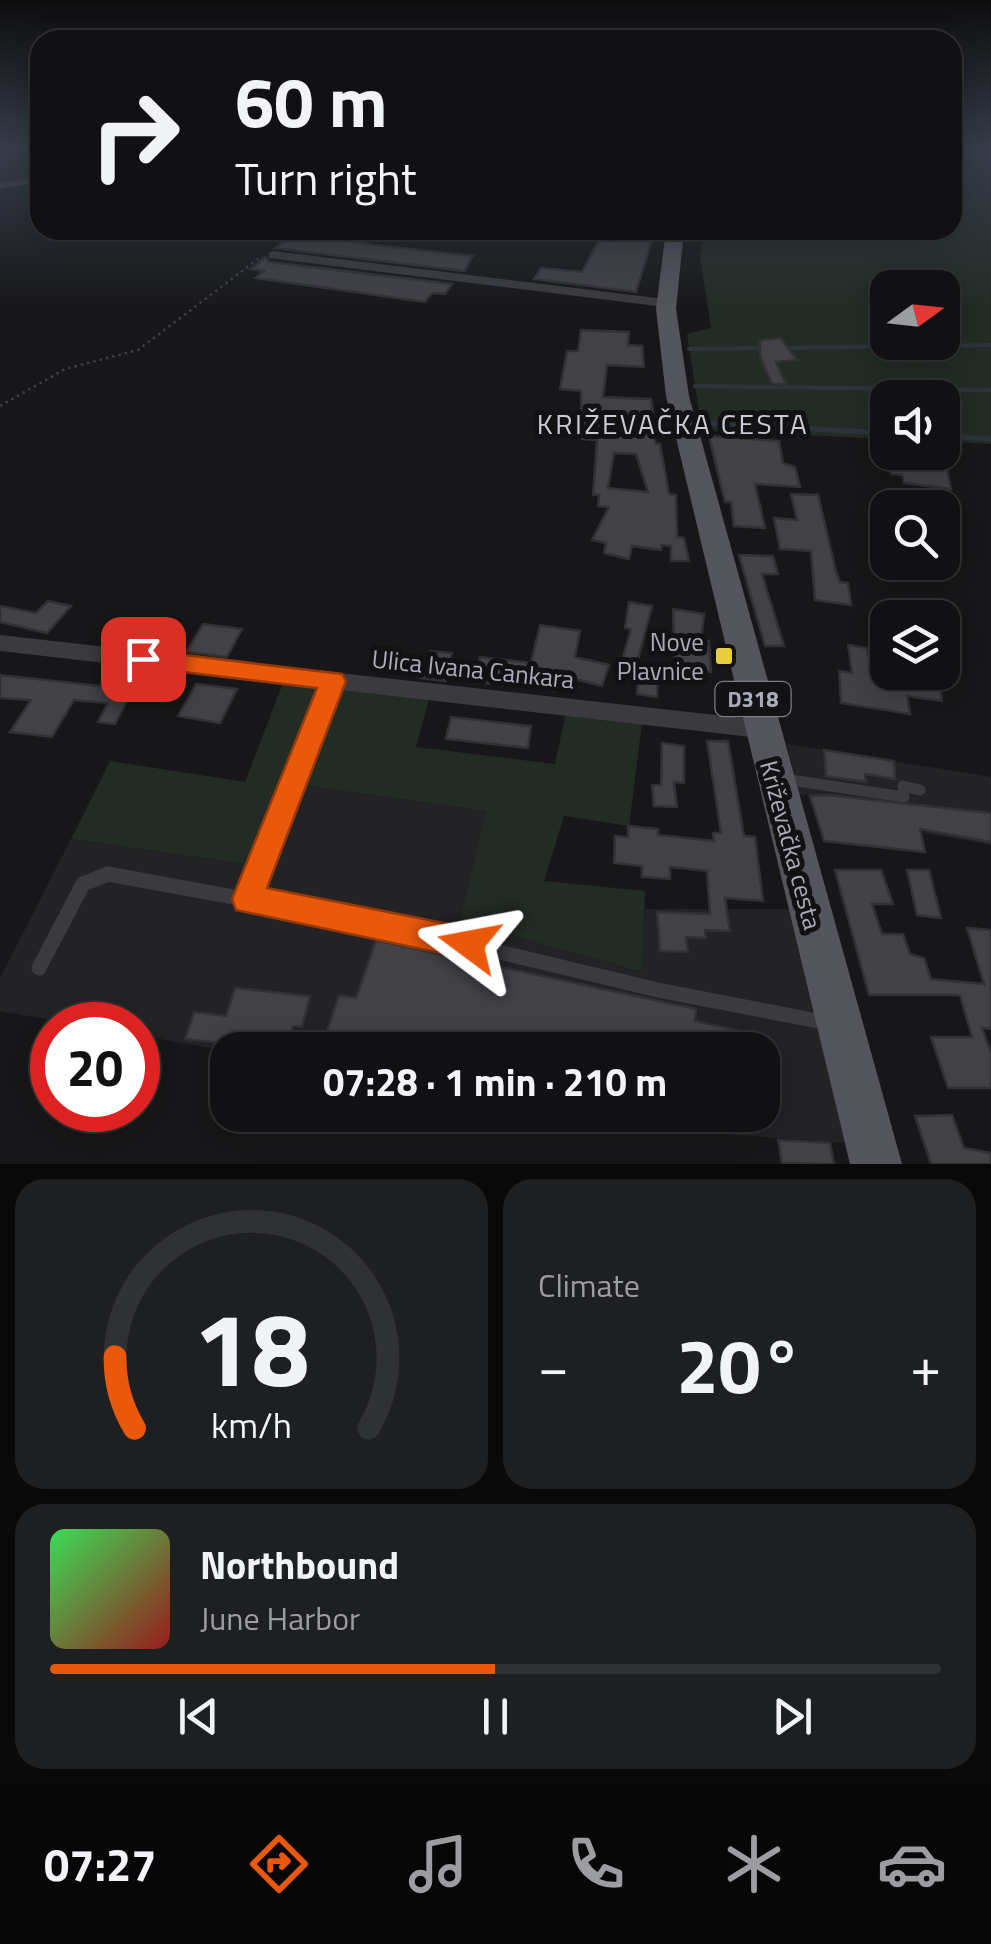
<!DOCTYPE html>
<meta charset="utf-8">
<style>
body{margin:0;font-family:"Titillium Web",sans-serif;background:#1e1f21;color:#f1f3f6;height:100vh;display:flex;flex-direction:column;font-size:38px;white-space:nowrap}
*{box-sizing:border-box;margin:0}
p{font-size:32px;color:#9c9da0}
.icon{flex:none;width:55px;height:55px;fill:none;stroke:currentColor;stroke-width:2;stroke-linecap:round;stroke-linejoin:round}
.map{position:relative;height:1164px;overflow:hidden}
.details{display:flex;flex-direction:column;gap:15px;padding:15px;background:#09090a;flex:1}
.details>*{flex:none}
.hud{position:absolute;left:30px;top:30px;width:932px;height:210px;border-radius:30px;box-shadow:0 5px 25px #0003,0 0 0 2px #303133;background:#111113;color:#f1f3f6;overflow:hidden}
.needle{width:65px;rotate:75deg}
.fabs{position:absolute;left:870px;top:270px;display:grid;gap:20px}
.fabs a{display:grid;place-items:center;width:90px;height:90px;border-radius:20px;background:#111113;box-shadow:0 5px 25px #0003,0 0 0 2px #303133;font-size:50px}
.speed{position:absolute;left:30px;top:1002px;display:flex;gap:20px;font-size:50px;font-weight:700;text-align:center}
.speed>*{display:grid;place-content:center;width:130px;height:130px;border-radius:50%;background:#111113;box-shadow:0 5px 25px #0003,0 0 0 2px #303133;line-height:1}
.speed .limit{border:15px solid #d22;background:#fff;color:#111}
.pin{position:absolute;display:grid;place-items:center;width:85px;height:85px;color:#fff;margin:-42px;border-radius:20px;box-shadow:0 5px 15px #0006}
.me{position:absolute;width:110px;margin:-55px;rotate:283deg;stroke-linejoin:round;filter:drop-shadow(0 0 8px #0008)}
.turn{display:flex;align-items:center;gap:35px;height:210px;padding:0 40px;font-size:45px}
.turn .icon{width:130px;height:130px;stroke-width:2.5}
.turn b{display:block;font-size:70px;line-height:85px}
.big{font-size:75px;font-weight:700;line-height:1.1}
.details .widget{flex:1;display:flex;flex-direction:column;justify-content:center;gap:15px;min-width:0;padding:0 35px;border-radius:30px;background:#1e1f21}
.details .dial{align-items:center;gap:0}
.dial svg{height:260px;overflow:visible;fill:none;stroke:#303133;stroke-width:7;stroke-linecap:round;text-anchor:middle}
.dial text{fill:#f1f3f6;stroke:none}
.song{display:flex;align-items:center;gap:30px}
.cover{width:120px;height:120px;border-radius:15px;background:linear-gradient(135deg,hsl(130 70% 55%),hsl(0 70% 35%))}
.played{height:10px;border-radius:5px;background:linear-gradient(90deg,#ea580c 50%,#303133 50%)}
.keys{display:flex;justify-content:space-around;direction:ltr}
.heat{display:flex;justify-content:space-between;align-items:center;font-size:55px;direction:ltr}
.details .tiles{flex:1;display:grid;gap:15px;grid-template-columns:1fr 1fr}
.widget:last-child{grid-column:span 2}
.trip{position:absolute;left:210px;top:1032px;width:570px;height:100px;border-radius:30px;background:#111113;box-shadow:0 5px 25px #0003,0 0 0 2px #303133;font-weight:700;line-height:100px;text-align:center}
.tabs{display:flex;height:160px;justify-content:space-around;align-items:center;background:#070708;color:#9c9da0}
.tabs .icon{width:70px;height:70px}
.tabs .current{color:#ea580c}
.tabs b{font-size:45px;color:#f1f3f6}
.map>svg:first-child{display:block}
</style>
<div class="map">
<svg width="991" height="1164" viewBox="0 0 991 1164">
<rect width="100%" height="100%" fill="#171719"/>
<!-- built -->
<path fill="#232326" d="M787,744L991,777V845L924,833L915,804L799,794Z
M285,783L486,811L461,921L641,972L645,909H791L845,1143L680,1131L589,1115H762V1050L227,1051L138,1035V1025H81L0,1011V978L71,839L250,865Z"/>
<!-- green -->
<path fill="#232b25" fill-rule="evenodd" d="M953,149H991V444L943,441L942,398H888L887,439L702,430L687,334L711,328L700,256L705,230H952ZM888,288H942V342H888Z
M286,675L431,692L416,747L555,764L567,707L643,715L629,826L564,816L544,881L645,891L642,972L460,921L486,811L286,783L251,865L71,839L110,761L245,782Z"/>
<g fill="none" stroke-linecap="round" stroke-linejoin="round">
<!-- stream-far2 -->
<path stroke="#2d333c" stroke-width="2.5" d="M962,149L991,151"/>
<!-- stream-far1 -->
<path stroke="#2d333c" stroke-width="4" d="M782,348L991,345
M689,349L766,348
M695,386L991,390"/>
<!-- stream -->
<path stroke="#2d333c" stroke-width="5" d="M703,423L888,433
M942,436L991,439"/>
</g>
<!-- building -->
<path fill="#414146" stroke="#313134" stroke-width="2.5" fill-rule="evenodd" d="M299,230L341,235L336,239L374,245L473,256L464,271L275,248Z
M617,235L652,239L636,292L534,279L541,268L582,272L599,240L614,241Z
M265,257L269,262L452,284L445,294L432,293L425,302L256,278L264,271L251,269Z
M581,330L629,332L628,345L642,346L644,367L607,365L603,397L651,399L653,412H647L656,444H660L669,494L676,495L677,537L684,538L689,561H671V546L662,545L661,550L632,546L629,559L604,553L606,543L592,540L609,507L598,506L599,495H593L597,440L582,439L581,391L560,389L567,351H578ZM614,453L636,454L648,492L608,488Z
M781,338L797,360L776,362L786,384H772L760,357V340Z
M709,436L779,441L783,463L795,467L800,487L755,484L765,528L734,526L731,502H725Z
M888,458L946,465L951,489L904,483L902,475L891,474Z
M791,494L818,495L836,571L840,582L848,583L851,605L815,600L811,551L780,549L774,518L797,520Z
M739,555L773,556L778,574H762L784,646H765Z
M48,601L71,606L47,633L0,622V606L36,613Z
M629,602L652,606L635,670L620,667L631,629L625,628Z
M673,609L704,614L701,641H709L711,672L675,669Z
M203,624L242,629L227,657L186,652Z
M540,625L580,631L575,657L609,665L602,686L560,675L554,691L503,679L502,685L474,682L480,657L531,663Z
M125,626L153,630L143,647L113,644Z
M848,645L867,648L872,676L940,687L942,701L907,696L910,714L841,703L839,671L852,673Z
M430,651L452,653L445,681L421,678Z
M639,671L658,674L657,697L637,694Z
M0,675L100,686L104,680L137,682L115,724L98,722L108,703L74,700L52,737L10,732L31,700L0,698Z
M196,684L237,689L220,723L178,716Z
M451,717L531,726L528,748L446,739Z
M707,741H728L744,836L755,837L763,901L725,898L730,931L705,930L706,938L686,937L688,952L660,951L657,912L710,914L707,871L670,867V879L642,877V866L614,863L615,836L628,837V826L658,829V835L714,841L713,833H721Z
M662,743L684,746V783L674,782L677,807L654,806L652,785H661Z
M824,750L894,761L895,779L865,774L866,782L826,776Z
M828,795L991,813V842L920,829L925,852L824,841L810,796Z
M835,870H881L893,904H872L882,934H903L910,954L924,958L931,979L984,984L967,928L991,930V1029L982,1028L991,1052V1088H948L931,1037H972L960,995H869Z
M907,870H929L941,918L917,915Z
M376,940L696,1009L695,1021L750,1033L749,1050H388L346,1040L347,1036L327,1031L339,995L356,998Z
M235,988L310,996L302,1027L293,1026L286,1050L185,1039L194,1012L226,1016Z
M952,1115L964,1148L991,1153V1164H931L915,1116Z
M778,1140L830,1143L834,1164L782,1163Z"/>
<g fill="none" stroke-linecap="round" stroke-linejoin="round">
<!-- path -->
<path stroke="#3e3f44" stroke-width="2.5" stroke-dasharray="2.5 4" stroke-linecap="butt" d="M0,406L65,369L138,350L262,256"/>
<!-- service-far1 -->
<path stroke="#3a3a3f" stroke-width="11" d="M784,779L904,797L903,786L920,790
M268,848L333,681"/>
<!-- service -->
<path stroke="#3a3a3f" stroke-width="15" d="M248,899L269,845
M39,968L83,884L108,874L382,924L658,990L828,1023"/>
<!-- minor -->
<path fill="#3a3a3f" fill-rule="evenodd" d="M40,176V182L0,189V183Z
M273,251L665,299L672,303L665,307L269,258V252Z
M0,635L760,720L768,722L772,729L768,736L760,738L0,651Z"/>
<!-- primary -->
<path fill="#54545c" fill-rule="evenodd" d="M666,230H684L676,309L689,396L902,1164H850L666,396L656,309Z"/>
</g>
<!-- sky -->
<linearGradient id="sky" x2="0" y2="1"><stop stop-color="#0d0d0e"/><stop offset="0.48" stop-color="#363c49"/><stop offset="1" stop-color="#363c49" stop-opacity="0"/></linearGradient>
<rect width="991" height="312" fill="url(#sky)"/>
<!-- route -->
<path fill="#ea580c" stroke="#983908" stroke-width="2.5" d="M143,650L342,674L346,681L267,888L469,928L480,932L485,944L480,955L469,959L236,910L232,899L317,688L134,666L131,659L134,653Z"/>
<!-- markers -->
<rect fill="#e8cd3f" stroke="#121214" stroke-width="4" x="714" y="646" width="20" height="20" rx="5"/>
<g text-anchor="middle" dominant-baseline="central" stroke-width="10" stroke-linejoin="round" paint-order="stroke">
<!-- shield labels -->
<rect fill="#121214" stroke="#7c7d87" stroke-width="2.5" x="715.5" y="682" width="75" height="34" rx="8"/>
<g font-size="22" font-weight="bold" fill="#aaabb8">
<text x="753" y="699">D318</text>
</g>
<!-- poi labels -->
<g font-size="25" fill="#aaabb8" stroke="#121214" text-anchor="end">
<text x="704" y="642">Nove<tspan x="704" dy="29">Plavnice</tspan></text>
</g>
<!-- street labels -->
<g font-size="25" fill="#aaabb8" stroke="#121214">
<text transform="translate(473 669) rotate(6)">Ulica Ivana Cankara</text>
<text transform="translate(791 845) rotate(75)">Križevačka cesta</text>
</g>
<!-- neighbourhood labels -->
<g font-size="28" letter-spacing="2.5" fill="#cacbd4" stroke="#121214">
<text x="673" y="423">KRIŽEVAČKA CESTA</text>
</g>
</g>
</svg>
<div class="fabs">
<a><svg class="needle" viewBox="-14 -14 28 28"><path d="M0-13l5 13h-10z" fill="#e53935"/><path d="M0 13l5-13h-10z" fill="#9c9da0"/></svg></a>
<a><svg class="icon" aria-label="sound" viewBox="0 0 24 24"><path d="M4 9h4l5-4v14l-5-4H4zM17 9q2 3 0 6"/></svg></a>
<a><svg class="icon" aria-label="search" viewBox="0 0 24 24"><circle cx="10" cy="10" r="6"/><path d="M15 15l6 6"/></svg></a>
<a><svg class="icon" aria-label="layers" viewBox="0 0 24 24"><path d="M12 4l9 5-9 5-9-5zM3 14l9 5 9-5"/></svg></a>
</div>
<div class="speed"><div class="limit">20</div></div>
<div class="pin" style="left:143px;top:659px;background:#d93025"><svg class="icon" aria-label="arrive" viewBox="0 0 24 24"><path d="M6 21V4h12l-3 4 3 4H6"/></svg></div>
<svg class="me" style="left:469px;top:944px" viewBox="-20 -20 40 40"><path d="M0-17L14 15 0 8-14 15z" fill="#ea580c" stroke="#fff" stroke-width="4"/></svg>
<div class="trip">07:28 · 1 min · 210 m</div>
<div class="hud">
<div class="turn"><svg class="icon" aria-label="right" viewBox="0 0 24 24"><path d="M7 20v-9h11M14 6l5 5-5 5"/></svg><div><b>60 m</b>Turn right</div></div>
</div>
</div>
<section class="details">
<div class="tiles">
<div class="widget dial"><svg viewBox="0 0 100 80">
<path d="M14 69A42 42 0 1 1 86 69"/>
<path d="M14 69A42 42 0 0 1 8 47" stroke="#ea580c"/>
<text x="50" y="56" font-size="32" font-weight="700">18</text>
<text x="50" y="72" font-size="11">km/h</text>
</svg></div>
<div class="widget"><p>Climate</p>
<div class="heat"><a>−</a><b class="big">20°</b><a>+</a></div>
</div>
<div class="widget">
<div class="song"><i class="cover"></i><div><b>Northbound</b><p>June Harbor</p></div></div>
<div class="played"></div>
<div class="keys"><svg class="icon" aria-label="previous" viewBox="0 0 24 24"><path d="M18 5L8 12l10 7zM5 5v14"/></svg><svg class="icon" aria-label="pause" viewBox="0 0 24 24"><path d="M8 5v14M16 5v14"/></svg><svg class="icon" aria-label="next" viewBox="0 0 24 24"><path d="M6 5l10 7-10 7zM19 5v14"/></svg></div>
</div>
</div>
</section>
<nav class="tabs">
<b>07:27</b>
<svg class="icon current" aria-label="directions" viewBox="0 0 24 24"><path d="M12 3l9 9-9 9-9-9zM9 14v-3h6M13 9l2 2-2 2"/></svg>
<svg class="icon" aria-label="music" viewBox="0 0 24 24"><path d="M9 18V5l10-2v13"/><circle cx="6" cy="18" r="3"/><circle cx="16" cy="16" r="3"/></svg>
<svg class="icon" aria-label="phone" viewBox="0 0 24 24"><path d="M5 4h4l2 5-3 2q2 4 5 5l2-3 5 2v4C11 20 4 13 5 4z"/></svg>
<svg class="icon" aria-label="climate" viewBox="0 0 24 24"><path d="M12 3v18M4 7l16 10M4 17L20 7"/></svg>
<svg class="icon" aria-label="car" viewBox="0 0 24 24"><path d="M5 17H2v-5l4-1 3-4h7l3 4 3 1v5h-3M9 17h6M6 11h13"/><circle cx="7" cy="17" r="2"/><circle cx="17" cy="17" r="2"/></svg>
</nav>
